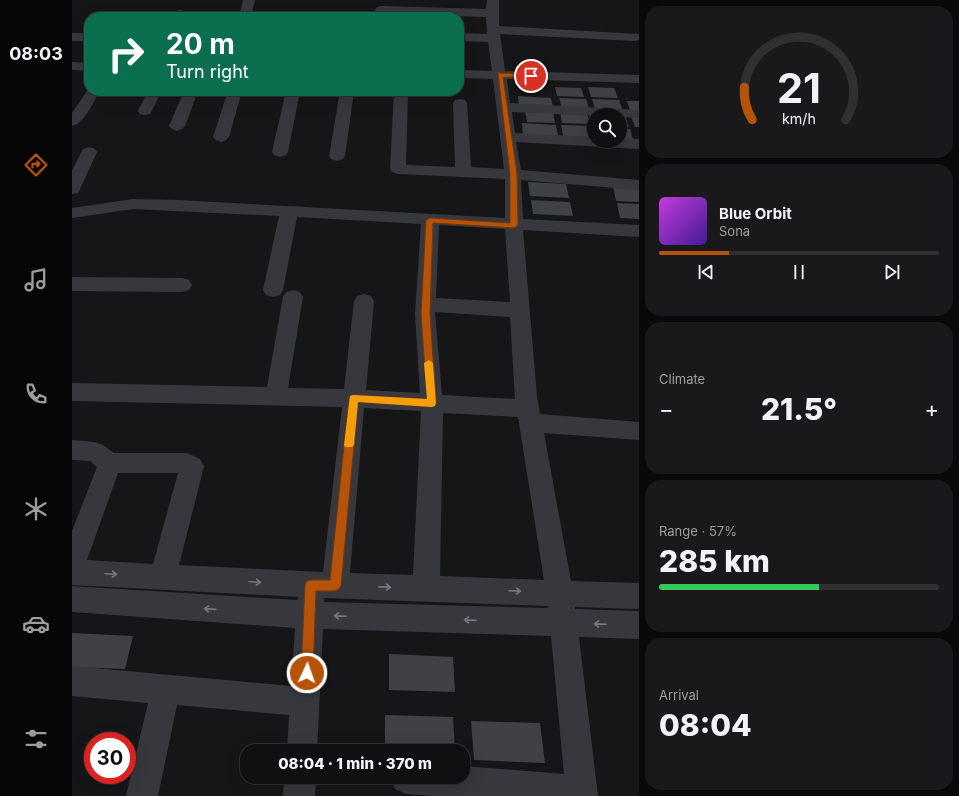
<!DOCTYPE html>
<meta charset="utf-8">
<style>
body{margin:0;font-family:Inter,sans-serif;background:#19191b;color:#f1f3f6;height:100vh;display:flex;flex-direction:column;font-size:15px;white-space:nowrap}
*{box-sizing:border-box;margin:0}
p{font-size:13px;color:#9c9d9f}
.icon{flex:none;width:22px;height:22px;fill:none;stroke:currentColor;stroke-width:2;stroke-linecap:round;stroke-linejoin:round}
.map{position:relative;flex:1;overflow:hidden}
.side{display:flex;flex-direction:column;gap:6px;padding:6px;background:#09090a;width:320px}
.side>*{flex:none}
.top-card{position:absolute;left:12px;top:12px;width:380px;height:84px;border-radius:16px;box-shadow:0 4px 16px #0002,0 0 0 1px #303032;background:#0b6e4f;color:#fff;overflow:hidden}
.tools{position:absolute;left:515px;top:108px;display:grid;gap:8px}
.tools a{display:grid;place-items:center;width:40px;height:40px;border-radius:50%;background:#101012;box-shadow:0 4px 16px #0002,0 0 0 1px #303032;font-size:20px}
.speed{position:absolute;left:12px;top:732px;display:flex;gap:8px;font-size:20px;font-weight:700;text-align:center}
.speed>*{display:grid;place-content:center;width:52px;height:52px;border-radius:50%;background:#101012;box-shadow:0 4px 16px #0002,0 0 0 1px #303032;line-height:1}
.speed .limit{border:6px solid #d22;background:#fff;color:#111}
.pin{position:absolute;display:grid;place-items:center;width:34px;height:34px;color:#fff;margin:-17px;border:2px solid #fff;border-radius:50%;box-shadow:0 1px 4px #0007}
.me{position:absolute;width:44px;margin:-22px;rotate:3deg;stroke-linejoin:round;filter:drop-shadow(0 0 3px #0008)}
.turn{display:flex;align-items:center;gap:14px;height:84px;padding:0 16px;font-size:18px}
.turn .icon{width:52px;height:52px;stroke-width:2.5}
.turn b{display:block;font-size:28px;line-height:34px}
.big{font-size:30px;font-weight:800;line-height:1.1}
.side .tile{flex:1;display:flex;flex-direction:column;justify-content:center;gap:6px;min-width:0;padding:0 14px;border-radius:16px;background:#19191b}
.side .dial{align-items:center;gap:0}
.dial svg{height:104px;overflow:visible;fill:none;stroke:#303032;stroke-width:7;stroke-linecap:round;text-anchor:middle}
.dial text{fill:#f1f3f6;stroke:none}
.song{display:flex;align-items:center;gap:12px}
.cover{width:48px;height:48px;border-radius:6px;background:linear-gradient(135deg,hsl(290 70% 55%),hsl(260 70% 35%))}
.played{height:4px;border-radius:2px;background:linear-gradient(90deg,#b45309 25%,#303032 25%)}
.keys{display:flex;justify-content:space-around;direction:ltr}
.heat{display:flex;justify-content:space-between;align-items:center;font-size:22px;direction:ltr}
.charge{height:6px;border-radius:3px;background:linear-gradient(90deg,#34c759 57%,#303032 0)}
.trip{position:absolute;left:168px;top:744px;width:230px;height:40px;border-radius:16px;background:#101012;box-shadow:0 4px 16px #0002,0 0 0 1px #303032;font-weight:800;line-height:40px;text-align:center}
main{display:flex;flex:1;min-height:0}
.menu{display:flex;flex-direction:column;width:72px;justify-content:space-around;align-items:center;background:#060607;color:#9c9d9f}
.menu .icon{width:28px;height:28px}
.menu .current{color:#b45309}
.menu b{font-size:18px;color:#f1f3f6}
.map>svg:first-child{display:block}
</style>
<main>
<nav class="menu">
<b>08:03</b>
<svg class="icon current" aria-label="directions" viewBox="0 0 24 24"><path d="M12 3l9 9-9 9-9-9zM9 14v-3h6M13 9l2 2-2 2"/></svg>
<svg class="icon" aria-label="music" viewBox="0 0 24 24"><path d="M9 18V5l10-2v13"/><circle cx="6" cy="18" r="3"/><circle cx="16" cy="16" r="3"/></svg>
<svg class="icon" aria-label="phone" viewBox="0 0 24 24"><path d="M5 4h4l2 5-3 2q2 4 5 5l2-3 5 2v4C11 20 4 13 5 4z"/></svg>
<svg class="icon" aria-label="climate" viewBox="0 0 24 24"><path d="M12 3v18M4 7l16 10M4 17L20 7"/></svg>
<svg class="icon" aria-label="car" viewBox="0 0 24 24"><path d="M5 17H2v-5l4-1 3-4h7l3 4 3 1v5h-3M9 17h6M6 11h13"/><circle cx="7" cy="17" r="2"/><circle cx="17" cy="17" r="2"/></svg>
<svg class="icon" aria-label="filters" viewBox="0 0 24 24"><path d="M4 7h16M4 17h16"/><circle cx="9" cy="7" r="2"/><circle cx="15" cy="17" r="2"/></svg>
</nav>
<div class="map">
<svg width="567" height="796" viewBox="0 0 567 796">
<rect width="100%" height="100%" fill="#161618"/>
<!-- building -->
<path fill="#404145" d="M483,87L509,88L512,97L485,96Z
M516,87L542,88L546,98L519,97Z
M446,96L479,98L481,108L447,107Z
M487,98L514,99L517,109L490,108Z
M520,99L547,100L551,111L523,109Z
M555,101H567V112L558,111Z
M453,111L481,112L483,123L455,122Z
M488,112L515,113L518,124L490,123Z
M548,116H553L557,127L548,126Z
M559,116H567V127H563Z
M450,123L484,125L486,136L451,135Z
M489,125L522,126V138L491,136Z
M548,128L558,129L561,140L548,139Z
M456,182L494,184L497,198L458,196Z
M541,187L567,188V202L544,201Z
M459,200L498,202L501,216L461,214Z
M545,203L567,204V219L548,218Z
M0,633L61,636L53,669L0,667Z
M317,654L381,657L383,692L317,690Z
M313,715L381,717L383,751H313Z
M399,721L468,723L473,763L402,760Z"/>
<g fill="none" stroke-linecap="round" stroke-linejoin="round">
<!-- minor -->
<path fill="#37383d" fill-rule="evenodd" d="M171,0H183L179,17H167Z
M415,0H427V26L567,34V40L563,41L428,34L433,71L567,75V83L435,79L438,103L567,110V118L548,117V115L522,116L440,112L443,133L522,137V141H548V138L567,139V149L444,142L449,170L567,180V190L449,180L451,219L567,225V237L451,230L465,397L468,414L567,422V440L472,433L499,581L567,583V609L503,607V609L567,611V639L507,637L526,796H363L334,794L323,789L318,778L391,777V766L492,774L479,636L251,629L245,751H215L217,715L105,705L86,796H54L76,703L0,696V666L219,686L223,628L0,612V586L225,600L227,597L0,585V531L25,467L18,461L0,460V440L23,442L31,445L42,453H115L128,459L132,466L107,565L251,572L270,407L0,401V383L195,387L211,297L214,292L221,290L228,292L231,297L216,388L272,389L282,301L285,296L292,294L299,296L302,301L294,390L348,393L343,314L349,224L225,217L211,290L208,295L201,297L194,295L191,290L207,216L61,209L0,218V208L61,199L106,200L433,218V179L326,174L320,172L318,169L322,91H336L334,165L383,167L381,103L383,100L388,99L393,100L395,103L399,167L432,169L421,79L387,78V70L420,71L416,42L387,41V33L415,34L414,17L309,14L305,13L303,10L305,7L309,6L414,9ZM367,225L433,229L438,302L364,298ZM363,312L438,317L443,399L370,395ZM292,408L349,411L341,575L278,573ZM371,413L446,417L472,580L368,576ZM46,473H106L81,564L15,560ZM252,598L476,606V608L252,602Z
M108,10L112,11L114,14L113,17H101L104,11Z
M50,12L54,13L55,17H43L46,13Z
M0,33H17V41H0Z
M0,62L17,63V71L0,70Z
M17,88V91H28C21,102 13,123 0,126V113Z
M76,91H90L78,114L73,115L68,114L66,111Z
M112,91H126L113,126L110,129L105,131L100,129L97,126Z
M156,91H170L157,137L154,140L149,142L144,140L141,137Z
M214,91H228L216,152L214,155L208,157L202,155L200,152Z
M268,91H282L273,156L271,159L265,161L259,159L257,156Z
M17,147L23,149L25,152L8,189L6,193L0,194V171L11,149Z
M0,277L110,278L117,280L120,285L117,290L110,292L0,291Z
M212,777H244L243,796H211Z"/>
</g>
<!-- one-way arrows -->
<defs><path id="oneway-shaft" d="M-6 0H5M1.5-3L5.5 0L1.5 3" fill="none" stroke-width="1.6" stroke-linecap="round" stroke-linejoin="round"/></defs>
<g stroke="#757881">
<use href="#oneway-shaft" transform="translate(39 574) rotate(3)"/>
<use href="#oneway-shaft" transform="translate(183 582) rotate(3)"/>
<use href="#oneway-shaft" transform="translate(313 587) rotate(1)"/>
<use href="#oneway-shaft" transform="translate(443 591) rotate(2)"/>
<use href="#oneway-shaft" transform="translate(138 609) rotate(-176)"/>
<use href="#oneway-shaft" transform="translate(268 616) rotate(-178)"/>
<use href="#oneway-shaft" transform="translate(398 620) rotate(-178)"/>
<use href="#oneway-shaft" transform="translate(528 624) rotate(-178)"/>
</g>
<!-- route -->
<path fill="#b45309" stroke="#753606" d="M426,73L459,74L462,76L459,77H431L445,174L446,225L442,228L361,223L358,314L364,403L360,407L286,402L269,586L267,589L263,591H244L241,673L240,677L235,679L231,677L229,673L233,585L235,581L239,580H258L277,398L281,395L355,399L349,314L354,220L358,218L438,223V174Z"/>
<!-- slow -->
<path fill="#f59e0b" d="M357,360L361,363L364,403L363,406L360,407L286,402L282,445L280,447H273L272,445L278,396L281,395L355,399L352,363Z"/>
</svg>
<div class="tools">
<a><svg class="icon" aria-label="search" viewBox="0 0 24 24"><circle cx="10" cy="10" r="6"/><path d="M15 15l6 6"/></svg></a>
</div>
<div class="speed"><div class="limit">30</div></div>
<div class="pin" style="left:459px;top:76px;background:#d93025"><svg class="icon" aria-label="arrive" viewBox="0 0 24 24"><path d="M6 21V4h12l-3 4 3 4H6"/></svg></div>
<svg class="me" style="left:235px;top:673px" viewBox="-20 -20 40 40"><circle r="17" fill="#b45309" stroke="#fff" stroke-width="3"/><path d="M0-11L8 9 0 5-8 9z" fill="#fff"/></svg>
<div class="trip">08:04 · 1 min · 370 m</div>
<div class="top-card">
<div class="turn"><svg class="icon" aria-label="right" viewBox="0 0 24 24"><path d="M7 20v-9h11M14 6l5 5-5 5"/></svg><div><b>20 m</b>Turn right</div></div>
</div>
</div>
<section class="side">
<div class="tile dial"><svg viewBox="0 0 100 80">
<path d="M14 69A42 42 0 1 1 86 69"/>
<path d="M14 69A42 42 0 0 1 8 44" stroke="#b45309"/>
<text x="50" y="56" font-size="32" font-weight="700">21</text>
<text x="50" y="72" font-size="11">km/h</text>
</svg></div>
<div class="tile">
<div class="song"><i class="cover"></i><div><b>Blue Orbit</b><p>Sona</p></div></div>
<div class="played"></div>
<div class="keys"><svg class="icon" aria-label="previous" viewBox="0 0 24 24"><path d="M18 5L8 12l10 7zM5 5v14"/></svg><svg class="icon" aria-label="pause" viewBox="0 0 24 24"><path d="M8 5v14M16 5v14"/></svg><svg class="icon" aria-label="next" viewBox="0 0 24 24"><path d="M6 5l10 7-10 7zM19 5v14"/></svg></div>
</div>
<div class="tile"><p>Climate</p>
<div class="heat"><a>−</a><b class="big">21.5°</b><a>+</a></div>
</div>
<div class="tile"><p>Range · 57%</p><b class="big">285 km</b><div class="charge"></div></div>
<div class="tile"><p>Arrival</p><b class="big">08:04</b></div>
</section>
</main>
